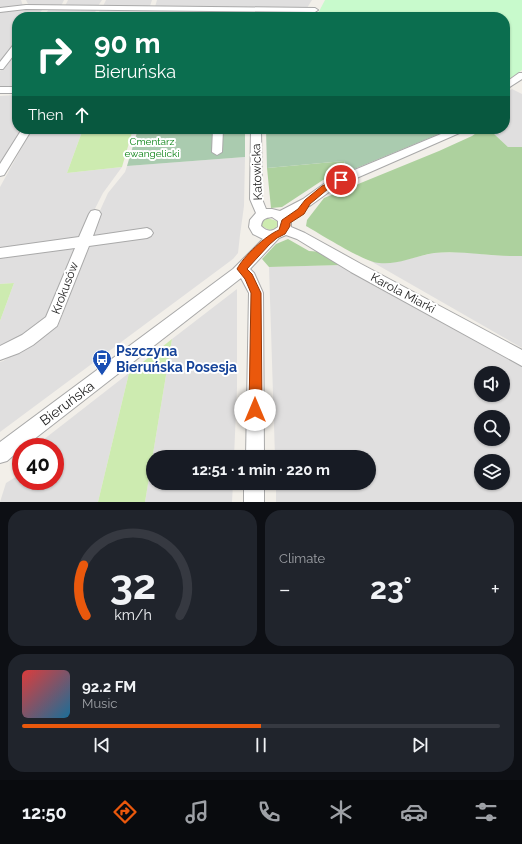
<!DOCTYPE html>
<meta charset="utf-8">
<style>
body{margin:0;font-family:Raleway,sans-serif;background:#20242c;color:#f1f3f6;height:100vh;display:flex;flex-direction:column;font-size:15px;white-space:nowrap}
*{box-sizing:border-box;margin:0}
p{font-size:13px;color:#9ea1a6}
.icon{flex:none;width:22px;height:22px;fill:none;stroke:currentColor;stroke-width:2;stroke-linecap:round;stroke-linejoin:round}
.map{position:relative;height:502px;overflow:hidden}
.side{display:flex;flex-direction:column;gap:8px;padding:8px;background:#0d0f14;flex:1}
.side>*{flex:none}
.guide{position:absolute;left:12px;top:12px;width:498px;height:122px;border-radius:16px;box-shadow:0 1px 3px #0004;background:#0b6e4f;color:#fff;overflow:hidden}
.tools{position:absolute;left:474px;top:366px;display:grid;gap:8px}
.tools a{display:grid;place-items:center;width:36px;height:36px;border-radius:50%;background:#171b24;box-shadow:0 1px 3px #0004;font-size:20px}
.speed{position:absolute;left:12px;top:438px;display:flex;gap:8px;font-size:20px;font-weight:700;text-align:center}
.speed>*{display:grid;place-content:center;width:52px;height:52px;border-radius:50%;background:#171b24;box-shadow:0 1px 3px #0004;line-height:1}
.speed .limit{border:6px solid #d22;background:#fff;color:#111}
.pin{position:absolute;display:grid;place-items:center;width:34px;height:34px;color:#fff;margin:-17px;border:2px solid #fff;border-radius:50%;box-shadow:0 1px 4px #0007}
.me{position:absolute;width:44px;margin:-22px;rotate:0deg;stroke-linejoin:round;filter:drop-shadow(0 0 3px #0008)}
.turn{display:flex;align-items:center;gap:14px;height:84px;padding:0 16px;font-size:18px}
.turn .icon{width:52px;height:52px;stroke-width:2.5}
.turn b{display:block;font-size:28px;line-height:34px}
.then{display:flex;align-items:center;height:38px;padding:0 16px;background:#0003;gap:8px;font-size:15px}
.big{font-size:30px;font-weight:700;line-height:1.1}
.side .widget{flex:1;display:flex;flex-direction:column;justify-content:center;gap:6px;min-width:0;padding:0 14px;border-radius:16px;background:#20242c}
.side .dial{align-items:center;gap:0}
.dial svg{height:104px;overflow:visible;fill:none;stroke:#363941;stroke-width:7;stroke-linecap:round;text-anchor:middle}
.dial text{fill:#f1f3f6;stroke:none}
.song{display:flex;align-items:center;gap:12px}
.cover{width:48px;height:48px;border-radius:6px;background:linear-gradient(135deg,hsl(0 70% 55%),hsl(200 70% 35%))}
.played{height:4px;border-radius:2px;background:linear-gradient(90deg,#ea580c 50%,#363941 50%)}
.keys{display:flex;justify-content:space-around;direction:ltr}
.heat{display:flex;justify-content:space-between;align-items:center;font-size:22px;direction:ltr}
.side .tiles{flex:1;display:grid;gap:8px;grid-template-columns:1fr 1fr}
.widget:last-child{grid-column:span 2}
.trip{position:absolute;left:146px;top:450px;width:230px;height:40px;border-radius:20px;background:#171b24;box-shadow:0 1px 3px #0004;font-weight:700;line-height:40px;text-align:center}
.tab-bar{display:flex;height:64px;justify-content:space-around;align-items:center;background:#090b0e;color:#9ea1a6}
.tab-bar .icon{width:28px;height:28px}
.tab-bar .on{color:#ea580c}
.tab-bar b{font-size:18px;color:#f1f3f6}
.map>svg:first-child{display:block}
</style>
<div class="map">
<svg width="522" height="502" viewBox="0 0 522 502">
<rect width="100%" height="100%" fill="#f2efe9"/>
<!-- residential -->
<path fill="#e0dfdf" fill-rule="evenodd" d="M0,0H21L23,6L0,9Z
M26,0H64L61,6H29Z
M68,0H102L98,6H65Z
M106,0H152L150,6H103Z
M157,0H312L307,8L155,7Z
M19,9H43L36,17H17V40L0,61V11Z
M49,9H97L92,17H43Z
M101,9H235L233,17H96Z
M17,50V86H0V71Z
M512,89L522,94V147H508L493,133L492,129H505V94Z
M17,95V129H22L0,165V96Z
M32,129H83L67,173L122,167L103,193L79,240L0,249V187Z
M245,157L244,206L240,235L238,253L233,259L0,432V362L3,361L58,326L87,249L94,243L151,235V230L87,239L108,193L125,172L127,166Z
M70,247L74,250L44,324L0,348V321L14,283L0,284V255Z
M466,252L489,255L522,256V348L367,259L379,263L396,262L433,253Z
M342,265L522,366V502H276V483H369V457H275L269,267ZM481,373H503V395H481ZM481,417H503V439H481ZM481,461H503V483H481Z
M237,289V388L234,457H153V483H233L232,502H145L172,339Z
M129,373L98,502H0L6,483L19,475L21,469V481H55V447H34Z"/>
<!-- commercial -->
<path fill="#f2dad9" d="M235,9L253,10V16H280V10H309L304,17H233Z"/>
<!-- grass -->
<path fill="#cdebb0" d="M83,129H133L122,167L67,173Z
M267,218L277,221L278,224L276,228L269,230L262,226V222Z
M14,283L0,321V284Z
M172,339L145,502H98L129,373Z"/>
<!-- forest -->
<path fill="#add19e" d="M482,129H492L493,133L508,147H522V256C492,257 463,250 434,253C416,256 398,265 379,263C364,262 322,235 306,226L307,220L324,198L439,151L472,136Z
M344,161L347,172L323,180L282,207L271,208L267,168Z
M288,239L309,251L323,252L342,265L269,267L262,259L276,244Z"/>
<!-- cemetery -->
<path fill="#aacbaf" d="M138,129H245V157L127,166Z
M266,129H451L347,172L344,161L267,168Z"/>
<!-- park -->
<path fill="#c8facc" d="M325,0H522V70L505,82V17H316Z"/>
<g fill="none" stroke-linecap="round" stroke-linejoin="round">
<defs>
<path id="minor" d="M26,5L315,8L318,10L315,12L26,9L0,12V8Z
M14,44H17V51L3,69H0V62Z
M519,73H522V79L505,90V83Z
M0,87H17V93H0Z
M22,129H32L4,175L0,176V164Z
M213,129H223L222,152L217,155L212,152Z
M251,129H261L262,199L266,209H272L280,211L303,199L328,181L453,129H466L464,131L336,187L311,205L288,217L291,223V227L305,233L361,264L522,350V366L351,272L297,239L286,235L279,238L250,269L254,273L263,293L264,457H246L249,293L241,278L24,447H21V449L7,461L0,463V442L233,269L263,239L253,234L249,227L250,220L256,213L250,199ZM272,217L278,221V227C272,232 267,232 261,226C262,219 265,218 272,217Z
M95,210L99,211L101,214L93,236L147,228L151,230L153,233L151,236L147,238L89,246L57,326L33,345L19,353L0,360V346L22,335L46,317L75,248L0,258V248L79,237L89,214L91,211Z
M244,483H264V502H244Z"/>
</defs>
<!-- minor casing -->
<use href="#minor" stroke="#a9a9a9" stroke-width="2"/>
<!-- minor -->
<use href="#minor" fill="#fff" fill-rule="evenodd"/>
</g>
<!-- route -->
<path fill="#ea580c" stroke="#983908" d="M341,177L344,178V181L328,189L310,204L304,214L290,223V226L285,234L277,238L269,245L247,269L252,274L261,293L262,410L260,414L255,416L251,414L249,410L251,293L245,279L237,269C243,257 266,235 279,230L282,220L298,209L305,200L322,186Z"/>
<!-- icons -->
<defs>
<symbol id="bus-pin" viewBox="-11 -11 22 30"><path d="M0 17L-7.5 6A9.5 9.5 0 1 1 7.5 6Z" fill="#1a4fb4" stroke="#fff"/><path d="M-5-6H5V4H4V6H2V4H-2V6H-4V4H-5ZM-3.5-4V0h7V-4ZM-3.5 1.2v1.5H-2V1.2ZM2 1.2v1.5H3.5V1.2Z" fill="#fff"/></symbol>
</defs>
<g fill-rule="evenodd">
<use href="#bus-pin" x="91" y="348" width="22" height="30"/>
</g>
<g text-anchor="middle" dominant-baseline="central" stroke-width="4" stroke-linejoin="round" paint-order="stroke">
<!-- far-park labels -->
<g font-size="10" fill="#0c8416" stroke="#fff">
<text x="152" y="141">Cmentarz<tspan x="152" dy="12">ewangelicki</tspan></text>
</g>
<!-- street labels -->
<g font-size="12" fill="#222" stroke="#fff">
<text transform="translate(257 172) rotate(-92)">Katowicka</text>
<text transform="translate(65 288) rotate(-69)">Krokusów</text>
<text transform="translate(403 293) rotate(28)">Karola Miarki</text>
</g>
<!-- near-transit labels -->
<g font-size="14" font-weight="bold" fill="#164399" stroke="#fff" text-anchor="start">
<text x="116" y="351">Pszczyna<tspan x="116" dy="16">Bieruńska Posesja</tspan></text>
</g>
<!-- near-street labels -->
<g font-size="14" fill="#222" stroke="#fff">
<text transform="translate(67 403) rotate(-37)">Bieruńska</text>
</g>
</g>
</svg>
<div class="tools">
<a><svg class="icon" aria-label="sound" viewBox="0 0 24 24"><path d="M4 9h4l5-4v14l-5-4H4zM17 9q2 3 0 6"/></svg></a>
<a><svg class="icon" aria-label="search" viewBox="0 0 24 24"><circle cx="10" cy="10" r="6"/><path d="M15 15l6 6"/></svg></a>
<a><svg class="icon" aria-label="layers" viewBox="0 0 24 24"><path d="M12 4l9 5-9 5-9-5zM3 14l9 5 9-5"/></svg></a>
</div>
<div class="speed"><div class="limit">40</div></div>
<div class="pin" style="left:341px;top:180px;background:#d93025"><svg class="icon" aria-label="arrive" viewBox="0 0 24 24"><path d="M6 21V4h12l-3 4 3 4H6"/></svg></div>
<svg class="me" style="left:255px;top:410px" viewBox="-20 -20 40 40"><circle r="19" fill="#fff"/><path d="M0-13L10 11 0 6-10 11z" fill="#ea580c"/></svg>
<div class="trip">12:51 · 1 min · 220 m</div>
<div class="guide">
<div class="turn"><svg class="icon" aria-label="right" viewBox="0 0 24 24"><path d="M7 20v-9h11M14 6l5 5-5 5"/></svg><div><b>90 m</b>Bieruńska</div></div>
<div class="then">Then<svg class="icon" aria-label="ahead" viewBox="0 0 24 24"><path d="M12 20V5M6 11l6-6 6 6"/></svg></div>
</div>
</div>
<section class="side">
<div class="tiles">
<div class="widget dial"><svg viewBox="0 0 100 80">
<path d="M14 69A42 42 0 1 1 86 69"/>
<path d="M14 69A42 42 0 0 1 12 30" stroke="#ea580c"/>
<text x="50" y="56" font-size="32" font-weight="700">32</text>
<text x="50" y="72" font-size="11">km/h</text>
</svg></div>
<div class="widget"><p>Climate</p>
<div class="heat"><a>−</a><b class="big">23°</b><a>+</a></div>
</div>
<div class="widget">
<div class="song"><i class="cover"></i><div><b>92.2 FM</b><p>Music</p></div></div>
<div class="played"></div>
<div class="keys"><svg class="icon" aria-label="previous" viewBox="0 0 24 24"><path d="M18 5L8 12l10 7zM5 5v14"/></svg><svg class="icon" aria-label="pause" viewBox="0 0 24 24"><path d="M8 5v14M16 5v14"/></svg><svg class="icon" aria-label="next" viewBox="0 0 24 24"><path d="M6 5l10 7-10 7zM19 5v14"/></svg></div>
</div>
</div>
</section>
<nav class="tab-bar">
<b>12:50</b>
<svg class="icon on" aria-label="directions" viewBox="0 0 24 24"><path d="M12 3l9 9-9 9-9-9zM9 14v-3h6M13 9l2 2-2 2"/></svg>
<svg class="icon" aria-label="music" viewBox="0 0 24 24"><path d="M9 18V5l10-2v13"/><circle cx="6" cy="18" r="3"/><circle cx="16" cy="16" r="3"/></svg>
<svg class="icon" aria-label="phone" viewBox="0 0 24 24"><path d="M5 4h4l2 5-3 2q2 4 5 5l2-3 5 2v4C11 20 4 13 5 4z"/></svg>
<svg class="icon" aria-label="climate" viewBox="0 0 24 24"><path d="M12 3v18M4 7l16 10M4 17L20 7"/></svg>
<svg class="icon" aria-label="car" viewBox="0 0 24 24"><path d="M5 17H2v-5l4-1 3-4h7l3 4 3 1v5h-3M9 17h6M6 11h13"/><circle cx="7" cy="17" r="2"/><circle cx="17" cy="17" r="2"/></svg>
<svg class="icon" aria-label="filters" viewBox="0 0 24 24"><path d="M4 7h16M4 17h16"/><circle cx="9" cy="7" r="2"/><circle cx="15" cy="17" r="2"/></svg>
</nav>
